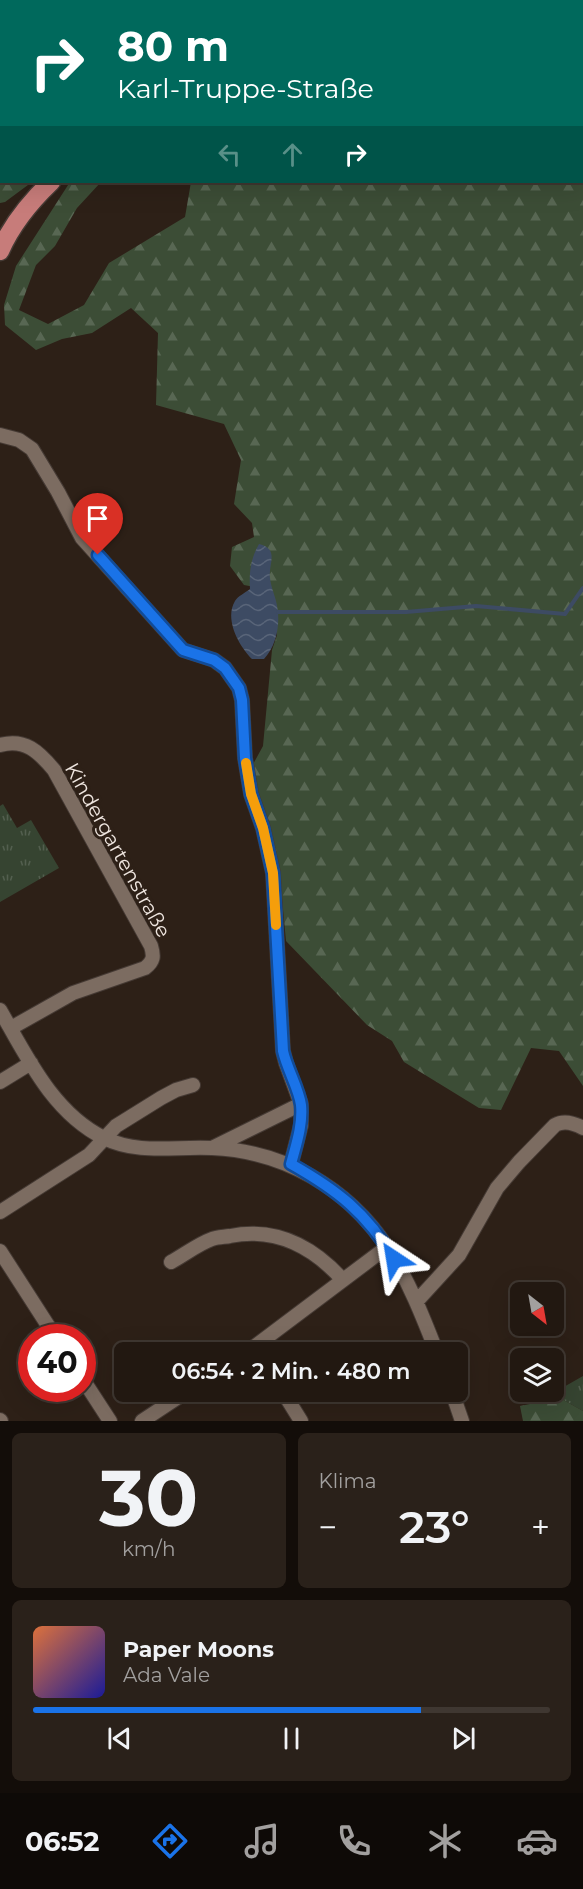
<!DOCTYPE html>
<html lang="de">
<meta charset="utf-8">
<style>
body{margin:0;font-family:Montserrat,sans-serif;background:#2a211a;color:#f1f3f6;height:100vh;display:flex;flex-direction:column;font-size:22px;white-space:nowrap}
*{box-sizing:border-box;margin:0}
p{font-size:20px;color:#a2a09f}
.icon{flex:none;width:33px;height:33px;fill:none;stroke:currentColor;stroke-width:2;stroke-linecap:round;stroke-linejoin:round}
.map{position:relative;height:1421px;overflow:hidden}
.sheet{display:flex;flex-direction:column;gap:12px;padding:12px;background:#130d09;flex:1}
.sheet>*{flex:none}
.guide{position:absolute;left:0px;top:0px;width:584px;height:183px;box-shadow:0 6px 24px #0002,0 0 0 2px #3f3731;background:#00695c;color:#fff;overflow:hidden}
.needle{width:39px;rotate:149deg}
.buttons{position:absolute;left:510px;top:1282px;display:grid;gap:12px}
.buttons a{display:grid;place-items:center;width:54px;height:54px;border-radius:9px;background:#221811;box-shadow:0 6px 24px #0002,0 0 0 2px #3f3731;font-size:30px}
.speed{position:absolute;left:18px;top:1324px;display:flex;gap:12px;font-size:30px;font-weight:700;text-align:center}
.speed>*{display:grid;place-content:center;width:78px;height:78px;border-radius:50%;background:#221811;box-shadow:0 6px 24px #0002,0 0 0 2px #3f3731;line-height:1}
.speed .limit{border:9px solid #d22;background:#fff;color:#111}
.pin{position:absolute;display:grid;place-items:center;width:51px;height:51px;color:#fff;margin:-62px -26px;border-radius:50% 50% 50% 0;rotate:-45deg;box-shadow:0 0 6px #0007}
.pin .icon{rotate:45deg}
.me{position:absolute;width:66px;margin:-33px;rotate:327deg;stroke-linejoin:round;filter:drop-shadow(0 0 4px #0008)}
.turn{display:flex;align-items:center;gap:21px;height:126px;padding:0 18px;font-size:27px}
.turn .icon{width:78px;height:78px;stroke-width:2.5}
.turn b{display:block;font-size:42px;line-height:51px}
.lanes{display:flex;align-items:center;height:57px;padding:0 18px;background:#0003;justify-content:center;gap:30px;direction:ltr}
.lanes .off{opacity:.35}
.big{font-size:45px;font-weight:600;line-height:1.1}
.sheet .tile{flex:1;display:flex;flex-direction:column;justify-content:center;gap:9px;min-width:0;padding:0 21px;border-radius:9px;background:#2a211a}
.sheet .dial{align-items:center;gap:0}
.dial b{font-size:78px;line-height:1}
.song{display:flex;align-items:center;gap:18px}
.cover{width:72px;height:72px;border-radius:9px;background:linear-gradient(135deg,hsl(20 70% 55%),hsl(240 70% 35%))}
.played{height:6px;border-radius:3px;background:linear-gradient(90deg,#1a73e8 75%,#3f3731 75%)}
.keys{display:flex;justify-content:space-around;direction:ltr}
.heat{display:flex;justify-content:space-between;align-items:center;font-size:33px;direction:ltr}
.sheet .tiles{flex:1;display:grid;gap:12px;grid-template-columns:1fr 1fr}
.tile:last-child{grid-column:span 2}
.trip{position:absolute;left:114px;top:1342px;width:354px;height:60px;border-radius:9px;background:#221811;box-shadow:0 6px 24px #0002,0 0 0 2px #3f3731;font-weight:600;line-height:60px;text-align:center}
.tab-bar{display:flex;height:96px;justify-content:space-around;align-items:center;background:#0e0a07;color:#a2a09f}
.tab-bar .icon{width:42px;height:42px}
.tab-bar .on{color:#1a73e8}
.tab-bar b{font-size:27px;color:#f1f3f6}
.map>svg:first-child{display:block}
</style>
<div class="map">
<svg width="583" height="1421" viewBox="0 0 583 1421">
<defs>
<pattern id="grass-tufts" width="24" height="20" patternUnits="userSpaceOnUse" patternTransform="scale(1.5)"><rect width="24" height="20" fill="#364431"/><path d="M3 7l-1-3M5 7V3M7 7l1-3M15 17l-1-3M17 17v-4M19 17l1-3" fill="none" stroke="#535f4f"/></pattern>
<pattern id="forest-firs" width="22" height="20" patternUnits="userSpaceOnUse" patternTransform="scale(1.5)"><rect width="22" height="20" fill="#3c4d36"/><path d="M5 1l3.5 6h-7zM16 11l3.5 6h-7z" fill="#586753"/></pattern>
<pattern id="water-waves" width="16" height="10" patternUnits="userSpaceOnUse" patternTransform="scale(1.5)"><rect width="16" height="10" fill="#3d4b63"/><path d="M0 5q4-4 8 0t8 0" fill="none" stroke="#596579"/></pattern>
</defs>
<rect width="100%" height="100%" fill="#2d2017"/>
<!-- grass -->
<path fill="url(#grass-tufts)" d="M3,804L17,828L31,820L59,868L0,902V806Z
M583,1376V1411L560,1398L562,1388Z"/>
<!-- forest -->
<path fill="url(#forest-firs)" d="M0,0L7,1L2,2V182H32L5,202L0,203Z
M72,0H195L192,2L71,1Z
M276,0H484V2H273Z
M567,0H583V1086L559,1051L531,1048L501,1110L479,1108L404,1062L392,1041L367,1025L286,941L280,878L251,768L263,746L272,650L277,635L266,589L244,585L230,566L232,547L254,537L252,523L234,504L241,460L224,424L156,405L158,333L131,308L92,333L62,339L36,350L5,325L4,305L16,266L70,182H101L77,208L55,246L36,265L19,310L48,324L84,305L109,263L185,217L191,182H582V2L567,1Z
M560,1398L583,1411V1421H523L520,1406Z"/>
<!-- water -->
<path fill="url(#water-waves)" d="M259,544C280,549 268,564 270,578C271,587 274,593 276,601C281,620 278,644 264,659H252C239,646 224,619 235,601C238,596 245,593 250,589C249,572 251,558 259,544Z"/>
<g fill="none" stroke-linecap="round" stroke-linejoin="round">
<!-- stream -->
<path stroke="#3d4b63" stroke-width="4" d="M143,2L145,0
M0,165H2
M278,612H406L476,606L565,614L583,588"/>
<defs>
<path id="minor" d="M265,2L269,0
M0,435L19,440L32,449L58,492L82,538L183,650L214,660L225,668L239,688L242,700L245,758L251,794L263,828L273,873L283,1051L286,1063L301,1104L212,1148
M0,745C25,738 39,752 54,770L151,946C154,956 154,961 145,968L73,993L11,1028
M0,1010C27,1057 53,1113 104,1138C139,1155 175,1146 212,1148C283,1151 347,1187 387,1247C408,1279 423,1317 437,1353
M0,1082L31,1063
M291,1164L301,1125V1104
M0,1212L89,1155L116,1126L161,1098L176,1090L193,1085
M0,1251L56,1338
M171,1262C184,1255 198,1244 212,1239C217,1237 224,1237 230,1236C275,1227 312,1246 342,1279
M416,1302L459,1255L497,1188L519,1162L555,1125C564,1120 574,1123 583,1128
M246,1353L387,1247
M82,1378L110,1421
M283,1392L301,1421
M452,1392L462,1421
M0,1420L1,1421
M142,1421L186,1392"/>
<path id="major" d="M209,2L212,0
M0,251C12,224 30,202 51,182"/>
</defs>
<!-- minor casing -->
<use href="#minor" stroke="#453a34" stroke-width="16"/>
<!-- major casing -->
<use href="#major" stroke="#453a34" stroke-width="21"/>
<!-- minor -->
<use href="#minor" stroke="#7c6c61" stroke-width="14"/>
<!-- major -->
<use href="#major" stroke="#c77c7a" stroke-width="18"/>
</g>
<g fill="none" stroke-linecap="round" stroke-linejoin="round">
<defs>
<path id="route" d="M98,555L183,650L214,660L225,668L239,688L242,700L245,758L251,794L263,828L273,873L283,1051C287,1069 299,1089 301,1105C303,1125 296,1145 291,1164C337,1190 367,1213 394,1259"/>
</defs>
<!-- route casing -->
<use href="#route" stroke="#114b97" stroke-width="15"/>
<!-- route -->
<use href="#route" stroke="#1a73e8" stroke-width="10"/>
<!-- slow -->
<path stroke="#f59e0b" stroke-width="10" d="M246,763L251,794L263,828L273,873L276,925"/>
</g>
<g text-anchor="middle" dominant-baseline="central" stroke-width="6" stroke-linejoin="round" paint-order="stroke">
<!-- street labels -->
<g font-size="20" fill="#efe6e0" stroke="#2d2017">
<text transform="translate(118 850) rotate(61)">Kindergartenstraße</text>
</g>
</g>
</svg>
<div class="buttons">
<a><svg class="needle" viewBox="-14 -14 28 28"><path d="M0-13l5 13h-10z" fill="#e53935"/><path d="M0 13l5-13h-10z" fill="#a2a09f"/></svg></a>
<a><svg class="icon" aria-label="layers" viewBox="0 0 24 24"><path d="M12 4l9 5-9 5-9-5zM3 14l9 5 9-5"/></svg></a>
</div>
<div class="speed"><div class="limit">40</div></div>
<div class="pin" style="left:98px;top:555px;background:#d93025"><svg class="icon" aria-label="arrive" viewBox="0 0 24 24"><path d="M6 21V4h12l-3 4 3 4H6"/></svg></div>
<svg class="me" style="left:394px;top:1259px" viewBox="-20 -20 40 40"><path d="M0-17L14 15 0 8-14 15z" fill="#1a73e8" stroke="#fff" stroke-width="4"/></svg>
<div class="trip">06:54 · 2 Min. · 480 m</div>
<div class="guide">
<div class="turn"><svg class="icon" aria-label="right" viewBox="0 0 24 24"><path d="M7 20v-9h11M14 6l5 5-5 5"/></svg><div><b>80 m</b>Karl-Truppe-Straße</div></div>
<div class="lanes"><svg class="icon off" aria-label="left" viewBox="0 0 24 24"><path d="M17 20v-9H6M10 6l-5 5 5 5"/></svg><svg class="icon off" aria-label="ahead" viewBox="0 0 24 24"><path d="M12 20V5M6 11l6-6 6 6"/></svg><svg class="icon" aria-label="right" viewBox="0 0 24 24"><path d="M7 20v-9h11M14 6l5 5-5 5"/></svg></div>
</div>
</div>
<section class="sheet">
<div class="tiles">
<div class="tile dial"><b>30</b><p>km/h</p></div>
<div class="tile"><p>Klima</p>
<div class="heat"><a>−</a><b class="big">23°</b><a>+</a></div>
</div>
<div class="tile">
<div class="song"><i class="cover"></i><div><b>Paper Moons</b><p>Ada Vale</p></div></div>
<div class="played"></div>
<div class="keys"><svg class="icon" aria-label="previous" viewBox="0 0 24 24"><path d="M18 5L8 12l10 7zM5 5v14"/></svg><svg class="icon" aria-label="pause" viewBox="0 0 24 24"><path d="M8 5v14M16 5v14"/></svg><svg class="icon" aria-label="next" viewBox="0 0 24 24"><path d="M6 5l10 7-10 7zM19 5v14"/></svg></div>
</div>
</div>
</section>
<nav class="tab-bar">
<b>06:52</b>
<svg class="icon on" aria-label="directions" viewBox="0 0 24 24"><path d="M12 3l9 9-9 9-9-9zM9 14v-3h6M13 9l2 2-2 2"/></svg>
<svg class="icon" aria-label="music" viewBox="0 0 24 24"><path d="M9 18V5l10-2v13"/><circle cx="6" cy="18" r="3"/><circle cx="16" cy="16" r="3"/></svg>
<svg class="icon" aria-label="phone" viewBox="0 0 24 24"><path d="M5 4h4l2 5-3 2q2 4 5 5l2-3 5 2v4C11 20 4 13 5 4z"/></svg>
<svg class="icon" aria-label="climate" viewBox="0 0 24 24"><path d="M12 3v18M4 7l16 10M4 17L20 7"/></svg>
<svg class="icon" aria-label="car" viewBox="0 0 24 24"><path d="M5 17H2v-5l4-1 3-4h7l3 4 3 1v5h-3M9 17h6M6 11h13"/><circle cx="7" cy="17" r="2"/><circle cx="17" cy="17" r="2"/></svg>
</nav>
